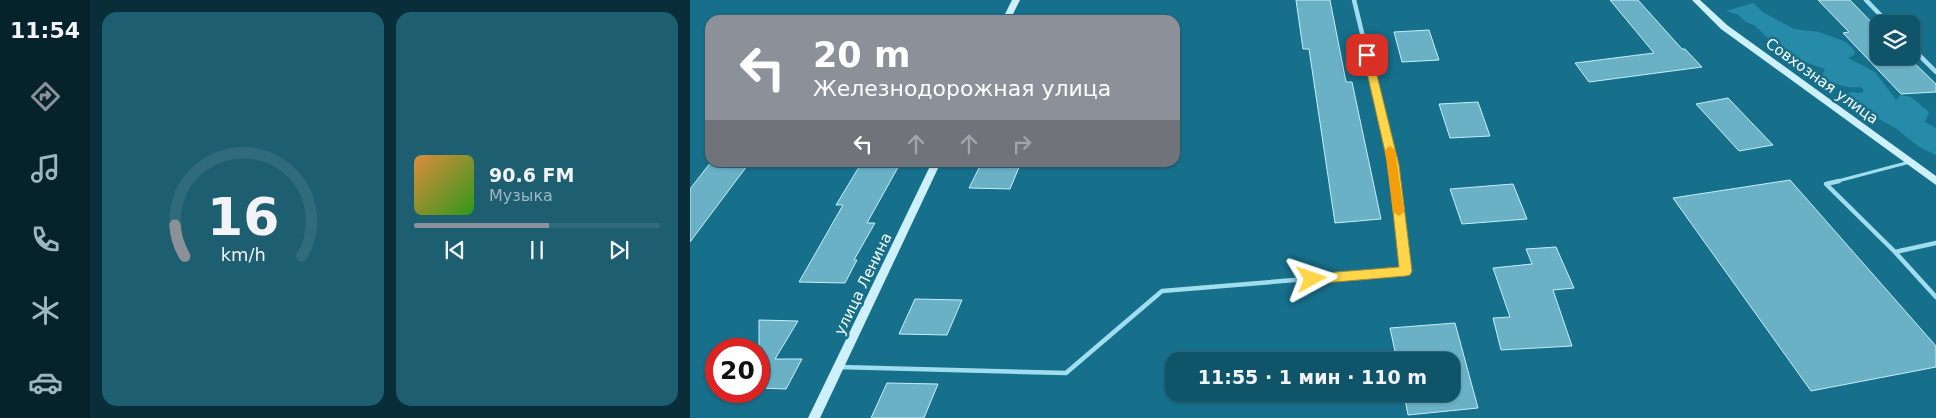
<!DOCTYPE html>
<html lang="ru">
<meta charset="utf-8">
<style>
body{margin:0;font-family:"DejaVu Sans",sans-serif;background:#1e5e71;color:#f1f3f6;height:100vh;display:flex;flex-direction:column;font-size:19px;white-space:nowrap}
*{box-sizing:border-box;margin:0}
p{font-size:16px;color:#9cb7c0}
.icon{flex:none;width:28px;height:28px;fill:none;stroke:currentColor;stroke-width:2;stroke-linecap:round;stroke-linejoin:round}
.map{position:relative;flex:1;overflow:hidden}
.drawer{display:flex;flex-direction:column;gap:12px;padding:12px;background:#092e3a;width:600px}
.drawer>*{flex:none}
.guide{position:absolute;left:15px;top:15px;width:475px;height:152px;border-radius:15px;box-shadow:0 1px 4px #0004,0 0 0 1px #306a7d;background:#8c9099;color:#fff;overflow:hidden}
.tools{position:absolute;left:1180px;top:15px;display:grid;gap:10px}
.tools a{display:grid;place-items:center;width:50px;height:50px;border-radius:10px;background:#105469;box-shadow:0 1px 4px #0004,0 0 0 1px #306a7d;font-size:25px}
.speed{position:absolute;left:15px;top:338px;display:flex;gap:10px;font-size:25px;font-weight:700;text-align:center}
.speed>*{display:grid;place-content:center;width:65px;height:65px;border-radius:50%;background:#105469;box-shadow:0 1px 4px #0004,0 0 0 1px #306a7d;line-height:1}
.speed .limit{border:8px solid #d22;background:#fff;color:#111}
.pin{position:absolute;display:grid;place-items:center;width:42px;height:42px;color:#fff;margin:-21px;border-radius:10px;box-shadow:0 2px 8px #0006}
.me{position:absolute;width:55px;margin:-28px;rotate:85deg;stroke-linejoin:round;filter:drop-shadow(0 0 4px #0008)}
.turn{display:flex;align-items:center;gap:18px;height:105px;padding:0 25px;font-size:22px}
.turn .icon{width:65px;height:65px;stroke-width:2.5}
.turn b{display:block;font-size:35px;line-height:42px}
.lanes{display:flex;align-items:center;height:48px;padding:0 25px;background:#0003;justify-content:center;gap:25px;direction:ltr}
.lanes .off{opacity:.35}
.drawer .widget{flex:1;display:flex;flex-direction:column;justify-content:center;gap:8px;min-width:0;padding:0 18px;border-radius:15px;background:#1e5e71}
.drawer .dial{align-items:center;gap:0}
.dial svg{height:130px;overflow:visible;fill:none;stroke:#306a7d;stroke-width:7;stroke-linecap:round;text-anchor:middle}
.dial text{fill:#f1f3f6;stroke:none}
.song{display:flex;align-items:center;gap:15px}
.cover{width:60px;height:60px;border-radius:8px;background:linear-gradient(135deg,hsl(30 70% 55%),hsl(110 70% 35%))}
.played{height:5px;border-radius:2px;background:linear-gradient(90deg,#8c9099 55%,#306a7d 55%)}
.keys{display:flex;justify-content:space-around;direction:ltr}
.drawer .tiles{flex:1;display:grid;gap:12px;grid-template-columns:repeat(2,1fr)}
.trip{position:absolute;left:475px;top:352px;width:295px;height:50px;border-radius:15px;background:#105469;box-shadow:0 1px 4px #0004,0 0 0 1px #306a7d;font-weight:800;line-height:50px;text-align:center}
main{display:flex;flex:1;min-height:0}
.tabs{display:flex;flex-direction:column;width:90px;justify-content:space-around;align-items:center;background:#06222a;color:#9cb7c0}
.tabs .icon{width:35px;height:35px}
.tabs .active{color:#8c9099}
.tabs b{font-size:22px;color:#f1f3f6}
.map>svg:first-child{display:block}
</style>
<main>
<nav class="tabs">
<b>11:54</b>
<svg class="icon active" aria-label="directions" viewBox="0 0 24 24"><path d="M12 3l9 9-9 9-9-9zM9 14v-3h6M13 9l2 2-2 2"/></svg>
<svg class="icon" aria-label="music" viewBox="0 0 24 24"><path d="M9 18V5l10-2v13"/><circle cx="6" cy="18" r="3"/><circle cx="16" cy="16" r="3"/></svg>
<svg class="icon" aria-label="phone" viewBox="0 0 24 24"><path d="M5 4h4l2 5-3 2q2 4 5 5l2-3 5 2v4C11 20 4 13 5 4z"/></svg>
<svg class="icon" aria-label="climate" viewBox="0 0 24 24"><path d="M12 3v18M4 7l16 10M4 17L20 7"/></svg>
<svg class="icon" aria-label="car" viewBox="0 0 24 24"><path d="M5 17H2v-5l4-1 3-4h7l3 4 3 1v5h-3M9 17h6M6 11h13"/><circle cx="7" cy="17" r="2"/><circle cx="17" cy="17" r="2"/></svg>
</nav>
<section class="drawer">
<div class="tiles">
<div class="widget dial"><svg viewBox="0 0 100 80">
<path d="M14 69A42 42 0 1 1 86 69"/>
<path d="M14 69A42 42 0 0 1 8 50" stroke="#8c9099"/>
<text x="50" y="56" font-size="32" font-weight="700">16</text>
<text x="50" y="72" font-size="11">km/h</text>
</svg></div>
<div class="widget">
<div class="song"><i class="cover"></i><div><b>90.6 FM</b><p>Музыка</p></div></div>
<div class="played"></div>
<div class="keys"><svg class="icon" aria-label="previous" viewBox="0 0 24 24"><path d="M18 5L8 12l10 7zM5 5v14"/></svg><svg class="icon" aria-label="pause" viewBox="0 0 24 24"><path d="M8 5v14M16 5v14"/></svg><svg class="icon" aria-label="next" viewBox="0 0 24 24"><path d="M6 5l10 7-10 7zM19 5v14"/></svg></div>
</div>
</div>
</section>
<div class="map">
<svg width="1246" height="418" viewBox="0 0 1246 418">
<rect width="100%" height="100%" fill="#16708c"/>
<!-- green -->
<path fill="#258ba9" d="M1063,3L1074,13L1104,29L1129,32L1156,42L1165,51L1164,55L1158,58L1185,72L1206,100L1210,95L1221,97L1239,112L1235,122L1246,128V155L1229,147L1207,129L1174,111L1170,104L1156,97L1160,92L1170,93L1174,91L1171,87C1156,89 1144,84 1132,76L1135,69L1109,60L1086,46L1064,25L1056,22L1047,14L1036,11Z"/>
<!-- building -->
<path fill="#6ab1c6" stroke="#c6effb" d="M606,0H640L656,82H662L691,219L645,223L619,49H613Z
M920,0H948L992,49H995L1012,67L899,82L885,63L964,53Z
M1128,0H1160L1189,30V57L1217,56L1246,84V92L1211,94L1153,33L1159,32Z
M739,30L749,60L712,62L704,32Z
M1038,98L1083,145L1049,151L1006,104Z
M788,102L800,136L760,138L749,104Z
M21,162H60L0,242V189Z
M172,162H211L177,223H185L164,260H167L155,283L109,282L153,205H146Z
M291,164L330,165L320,189L279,188Z
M1100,180L1246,346V367L1121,391L983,198Z
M823,184L837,219L772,224L760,189Z
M866,247L884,288L863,290L882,346L811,350L803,318L820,317L803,268L842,264L836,249Z
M225,299L272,300L257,335L209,334Z
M69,320L108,321L85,359H112L96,389L69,388Z
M765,323L788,408L718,415L714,394H761V361H707L700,328Z
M197,383L248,384L234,418H181Z"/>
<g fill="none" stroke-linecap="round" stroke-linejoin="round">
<!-- lane-far1 -->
<path stroke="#a0deef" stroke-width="3" d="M1144,182L1220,162"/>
<!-- lane -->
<path stroke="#a0deef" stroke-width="4.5" d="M1149,181L1136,184L1205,252L1246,297
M1205,252L1246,243
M149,367L376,373L472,291L715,271"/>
<!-- street-far1 -->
<path stroke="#a0deef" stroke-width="4.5" d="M664,0L704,165L706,182
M1176,0L1199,24
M1221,47L1246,72"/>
<!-- street -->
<path stroke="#a0deef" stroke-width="5.5" d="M706,181L715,271"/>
<!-- secondary -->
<path fill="#cdf0fb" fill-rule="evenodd" d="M322,0H330L320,20H312Z
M1002,0H1010L1037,25L1246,176V185L1031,29Z
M242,162H251L130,418H118Z"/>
</g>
<!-- route -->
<path fill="#ffd54a" stroke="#a68a30" d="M677,52L682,55L709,165L722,271L720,275L716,276L622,284L618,282L616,279L618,275L622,274L709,267L698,165L673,55Z"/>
<!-- slow -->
<path fill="#f59e0b" d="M700,146L705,150L714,212L709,216L703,212L695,150Z"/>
<g text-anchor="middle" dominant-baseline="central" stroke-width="5" stroke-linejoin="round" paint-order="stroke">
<!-- street labels -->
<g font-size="15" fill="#fff" stroke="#16708c">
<text transform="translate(1132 81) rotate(36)">Совхозная улица</text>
<text transform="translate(173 284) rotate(-64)">улица Ленина</text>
</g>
</g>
</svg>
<div class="tools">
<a><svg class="icon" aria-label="layers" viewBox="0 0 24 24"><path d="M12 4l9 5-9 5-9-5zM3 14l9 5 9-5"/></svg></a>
</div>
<div class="speed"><div class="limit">20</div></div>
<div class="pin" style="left:677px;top:55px;background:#d93025"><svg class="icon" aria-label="arrive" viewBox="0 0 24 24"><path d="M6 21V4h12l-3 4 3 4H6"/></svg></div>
<svg class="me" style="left:622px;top:279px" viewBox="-20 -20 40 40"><path d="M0-17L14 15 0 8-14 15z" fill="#ffd54a" stroke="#fff" stroke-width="4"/></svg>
<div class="trip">11:55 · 1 мин · 110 m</div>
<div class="guide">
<div class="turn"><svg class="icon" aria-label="left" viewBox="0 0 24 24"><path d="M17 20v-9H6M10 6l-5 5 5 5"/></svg><div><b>20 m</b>Железнодорожная улица</div></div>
<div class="lanes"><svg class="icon" aria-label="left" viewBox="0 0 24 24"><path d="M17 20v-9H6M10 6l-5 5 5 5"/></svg><svg class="icon off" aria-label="ahead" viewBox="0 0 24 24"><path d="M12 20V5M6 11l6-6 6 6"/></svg><svg class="icon off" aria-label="ahead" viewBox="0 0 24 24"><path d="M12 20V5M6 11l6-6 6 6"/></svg><svg class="icon off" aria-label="right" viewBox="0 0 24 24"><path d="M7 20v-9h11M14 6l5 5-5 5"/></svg></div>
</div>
</div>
</main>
